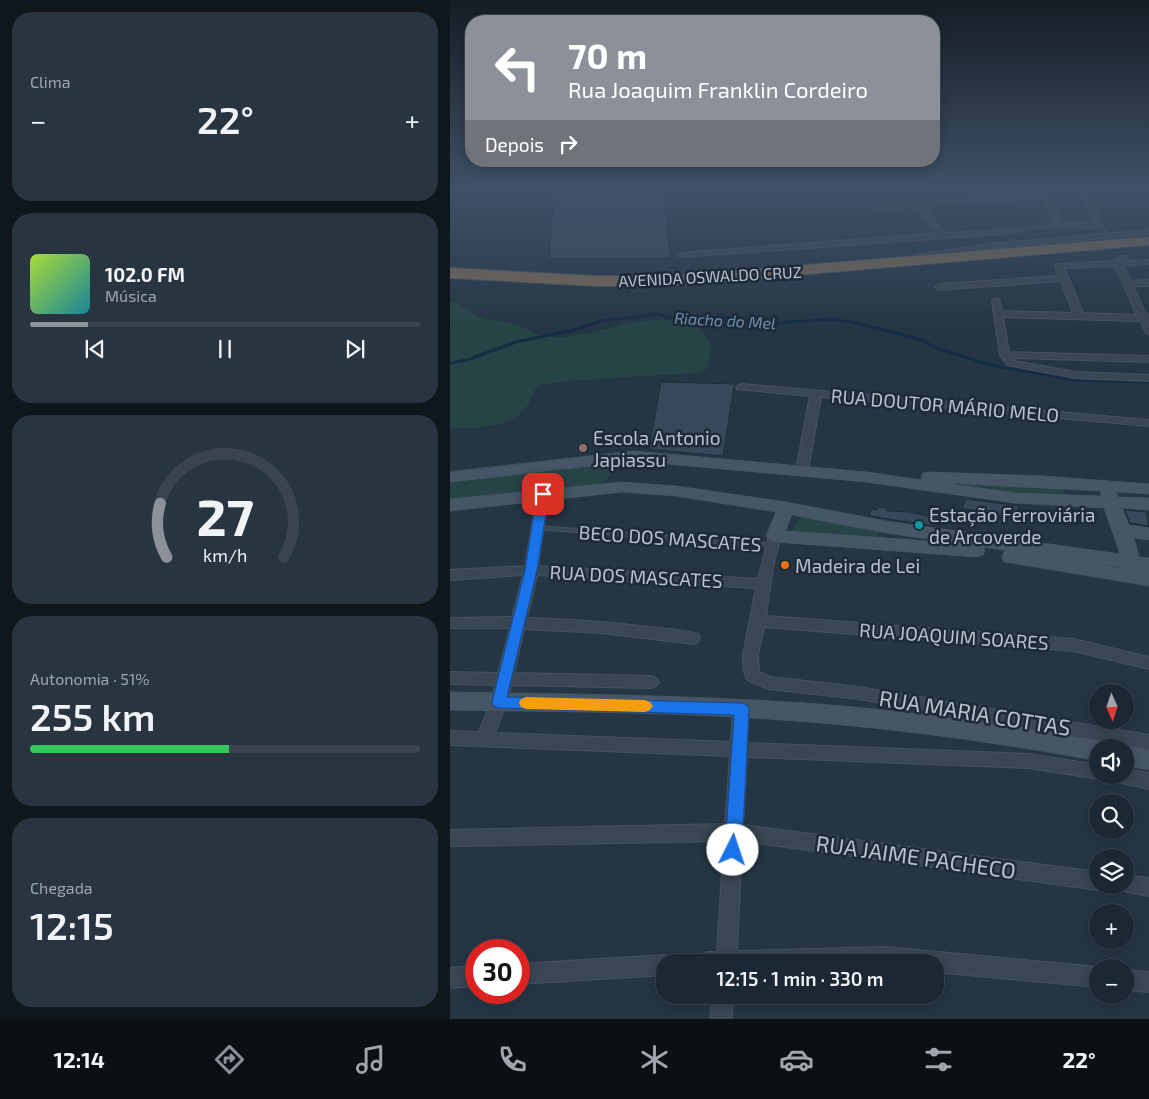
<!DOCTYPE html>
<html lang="pt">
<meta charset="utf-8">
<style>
body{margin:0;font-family:"Exo 2",sans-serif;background:#28343f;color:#f1f3f6;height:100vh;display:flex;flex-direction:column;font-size:19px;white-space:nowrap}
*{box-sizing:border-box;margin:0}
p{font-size:16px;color:#a0a6ac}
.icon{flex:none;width:28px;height:28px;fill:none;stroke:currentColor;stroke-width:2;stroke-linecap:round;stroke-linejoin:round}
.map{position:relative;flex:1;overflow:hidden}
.panel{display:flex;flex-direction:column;gap:12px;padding:12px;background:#0f161c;width:450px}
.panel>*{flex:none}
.top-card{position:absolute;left:15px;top:15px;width:475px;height:152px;border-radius:20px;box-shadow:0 2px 12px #0003,0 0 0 1px #39444e;background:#8c9099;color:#fff;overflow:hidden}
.needle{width:32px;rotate:177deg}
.buttons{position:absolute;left:639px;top:684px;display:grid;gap:10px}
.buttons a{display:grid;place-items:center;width:45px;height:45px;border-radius:50%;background:#1b2833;box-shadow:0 2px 12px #0003,0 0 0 1px #39444e;font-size:25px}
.speed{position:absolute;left:15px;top:939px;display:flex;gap:10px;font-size:25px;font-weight:700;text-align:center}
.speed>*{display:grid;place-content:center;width:65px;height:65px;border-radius:50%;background:#1b2833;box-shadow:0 2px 12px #0003,0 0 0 1px #39444e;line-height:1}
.speed .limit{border:8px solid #d22;background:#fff;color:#111}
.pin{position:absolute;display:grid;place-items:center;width:42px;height:42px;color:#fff;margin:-21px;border-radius:10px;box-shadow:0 2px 8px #0006}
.me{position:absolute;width:55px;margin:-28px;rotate:4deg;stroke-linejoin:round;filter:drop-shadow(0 0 4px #0008)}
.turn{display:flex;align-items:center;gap:18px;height:105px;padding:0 20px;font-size:22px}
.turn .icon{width:65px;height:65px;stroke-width:2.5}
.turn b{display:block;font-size:35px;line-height:42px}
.then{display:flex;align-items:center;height:48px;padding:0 20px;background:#0003;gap:10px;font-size:19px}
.big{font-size:38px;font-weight:600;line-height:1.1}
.panel .card{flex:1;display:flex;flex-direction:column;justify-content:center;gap:8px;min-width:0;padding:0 18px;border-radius:20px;background:#28343f}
.panel .dial{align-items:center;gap:0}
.dial svg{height:130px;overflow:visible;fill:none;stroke:#39444e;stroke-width:7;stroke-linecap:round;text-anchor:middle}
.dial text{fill:#f1f3f6;stroke:none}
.song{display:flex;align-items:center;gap:15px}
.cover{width:60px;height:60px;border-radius:8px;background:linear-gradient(135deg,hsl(80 70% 55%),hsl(190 70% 35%))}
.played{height:5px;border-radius:2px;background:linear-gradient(90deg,#8c9099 15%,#39444e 15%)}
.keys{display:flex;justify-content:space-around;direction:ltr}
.heat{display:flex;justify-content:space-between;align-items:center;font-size:28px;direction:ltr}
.charge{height:8px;border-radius:4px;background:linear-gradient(90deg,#34c759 51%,#39444e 0)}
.trip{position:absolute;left:206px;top:954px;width:288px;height:50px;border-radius:20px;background:#1b2833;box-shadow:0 2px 12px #0003,0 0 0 1px #39444e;font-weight:600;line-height:50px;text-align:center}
.tabs{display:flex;height:80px;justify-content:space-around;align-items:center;background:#0b1014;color:#a0a6ac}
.tabs .icon{width:35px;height:35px}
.tabs .on{color:#8c9099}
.tabs b{font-size:22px;color:#f1f3f6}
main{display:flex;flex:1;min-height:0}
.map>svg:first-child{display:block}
</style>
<main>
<section class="panel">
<div class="card"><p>Clima</p>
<div class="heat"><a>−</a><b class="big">22°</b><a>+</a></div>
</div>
<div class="card">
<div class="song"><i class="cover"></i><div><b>102.0 FM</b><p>Música</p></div></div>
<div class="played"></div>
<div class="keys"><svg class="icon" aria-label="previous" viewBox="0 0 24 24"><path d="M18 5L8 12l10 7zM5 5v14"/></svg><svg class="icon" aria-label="pause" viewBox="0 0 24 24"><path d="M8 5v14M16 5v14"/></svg><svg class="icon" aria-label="next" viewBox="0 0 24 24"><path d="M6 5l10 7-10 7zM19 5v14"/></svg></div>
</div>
<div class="card dial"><svg viewBox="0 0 100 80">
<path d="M14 69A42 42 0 1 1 86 69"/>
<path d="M14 69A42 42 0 0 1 10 36" stroke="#8c9099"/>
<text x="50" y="56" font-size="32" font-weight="700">27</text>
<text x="50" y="72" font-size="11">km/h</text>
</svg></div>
<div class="card"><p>Autonomia · 51%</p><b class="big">255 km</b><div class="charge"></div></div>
<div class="card"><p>Chegada</p><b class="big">12:15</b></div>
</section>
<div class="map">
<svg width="699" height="1019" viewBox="0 0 699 1019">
<rect width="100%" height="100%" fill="#243544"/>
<!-- green -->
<path fill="#264445" d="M0,301C13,305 21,314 33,318C44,322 56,321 67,325C77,328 84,335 95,336C106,338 118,337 129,335C148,332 166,325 185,322C219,317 276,319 257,369L245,373L116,381L88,385C82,393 81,402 75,409C58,430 24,427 0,429Z
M151,465L161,467V475L150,485L0,499V481Z
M512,481L612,488L615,493L612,496L606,498L517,489L511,485Z
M351,517H360L427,529L429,539L342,532Z"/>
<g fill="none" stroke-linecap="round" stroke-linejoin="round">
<!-- stream-far1 -->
<path stroke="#152d44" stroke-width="2.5" d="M158,320L208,314L219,317H283L295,320
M366,320H388"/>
<!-- stream -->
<path stroke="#152d44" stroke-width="3" d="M290,319L311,324L381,319L407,323L472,340L484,347L540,365L625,380L699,382
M0,363L17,360L66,342L128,329L150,321L168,319"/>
</g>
<!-- building -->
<path fill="#36495a" stroke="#1f2d3b" d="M139,189H214L220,258L99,259L104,193Z
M211,382L286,384L284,386L273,456L199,449Z
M516,499L569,506L566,518L512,508Z
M428,507L437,508V511L460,512L488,519L486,526L419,516L422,509L427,510Z
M675,510L696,512L699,526L680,523Z"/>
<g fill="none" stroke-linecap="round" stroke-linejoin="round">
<defs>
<path id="lane" d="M88,526L322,543L325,545L322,547L86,529L85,528Z"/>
<path id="street" d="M517,189H525L541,197L592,194L591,189H597L611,223L644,224L630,189H637L652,225L658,230L654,232L647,228L601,227L552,234L231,257L227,255L231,253L487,233L466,207L427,209L423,207L427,205L530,198L522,195ZM594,198L604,223L552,230L494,233L474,206Z
M699,230V234L549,247L465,259L461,257L465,255L549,243Z
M671,256H677L678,258L676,261L699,260V264L673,266L681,281L699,280V286H683L696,315H699V334L696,333L690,321L553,317L559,352L699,356V362L562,358L564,361L625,372L699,375V381L625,378L557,365L550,355L542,301L546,298L549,299L552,311L623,313L611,281L489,290L485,287L489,284L609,276L605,266L606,264L665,261ZM665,266L687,315L633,313L614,268Z
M291,384L699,420V426L371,397L358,470L352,474L346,470L360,396L287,389L286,387Z
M93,490L99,494L88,566L308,579L319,536L325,532L331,536L323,567L316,616L624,639L699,657V669L624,651L314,627L308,655L309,672L320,677L409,687L699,735V749L409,699L319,689L297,680L293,669V655L306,588L87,575L77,618C117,619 158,622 199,627C215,629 233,629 248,634L250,638L248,642L243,644L152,633L74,629L64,673L201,676L206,678L209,682L206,686L201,688L61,685L57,702L45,733L281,742L283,709L285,704L291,702L297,704L299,709L297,743L579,754L648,765V775H655L648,779L579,768L297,757L293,825L648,872V885H656L648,890L292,841L287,951L437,947L648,967L650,968H648V987L485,972V962H247L250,955L257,952H267L274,841L0,846V830L275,824L280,756L0,745V731L29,732L41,702L45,685L0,684V672L48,673L60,628H0V618L62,617L73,575L0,580V570L75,566L87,494Z
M675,769L699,773V789L659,780L656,775H675Z
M675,875L699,878V896L668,890L666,885H675Z
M215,955L222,958L224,962H215V975L69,984V964Z
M26,966V986L0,988V968Z
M675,970L699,972V992L675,990Z
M263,995H283L282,1019H260Z"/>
<path id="secondary" d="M184,451L416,472L472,480L471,477L473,473L479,472L593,476L699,484V494L666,492L668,497L699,498V510L672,508L679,525L699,528V540L684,538L689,557L699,558V572L690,570L699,572V586L561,563L554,562L552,557L554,552L560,551L533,547L535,551L533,555L526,557L325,542L319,540L316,536L326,512L226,496L172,492L0,511V499L172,482L226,486L336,502L436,521L670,554L654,508L565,503L416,482L184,461L0,482V472ZM494,483L651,491V496L565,493ZM342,515L436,533L507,543L336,531ZM624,560L671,567V568Z
M0,692C119,694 237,695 355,703C454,710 551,724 648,741L656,744L658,748H648V761C552,743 456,730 359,722C240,712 120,712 0,710Z
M675,746L699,750V770L675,766V748H671Z"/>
<path id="highway" d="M699,237V245L219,286H146L0,278V268L146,276H219Z"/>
</defs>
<!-- lane casing -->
<use href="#lane" stroke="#455260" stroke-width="2"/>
<!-- street casing -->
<use href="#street" stroke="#455260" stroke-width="2"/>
<!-- secondary casing -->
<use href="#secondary" stroke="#455260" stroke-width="1"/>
<!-- highway casing -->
<use href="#highway" stroke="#43515e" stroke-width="2"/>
<!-- lane -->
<use href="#lane" fill="#394653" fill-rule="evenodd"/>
<!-- street -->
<use href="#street" fill="#394653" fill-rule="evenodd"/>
<!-- secondary -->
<use href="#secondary" fill="#465667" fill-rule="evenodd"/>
<!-- highway -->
<use href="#highway" fill="#7a6855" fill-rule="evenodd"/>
</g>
<!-- sky -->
<linearGradient id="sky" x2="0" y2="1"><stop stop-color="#141d25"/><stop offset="0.57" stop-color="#3f5167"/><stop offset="1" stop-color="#3f5167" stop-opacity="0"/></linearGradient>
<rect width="699" height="331" fill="url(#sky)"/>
<!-- route -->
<path fill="#1a73e8" stroke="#114b97" d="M93,490L99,494L87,570L57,697L292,703L297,705L299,709L292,850L289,856L283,858L277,856L275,850L284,715L49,708L44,706L42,702L75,570L87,494Z"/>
<!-- slow -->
<path fill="#f59e0b" d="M76,697L195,700L200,702L203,706L200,710L195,712L76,709L71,707L69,703L71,699Z"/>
<!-- markers -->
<circle fill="#8d6e63" stroke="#1d2b39" stroke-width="2" cx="133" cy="448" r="5"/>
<circle fill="#0f9aa8" stroke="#1d2b39" stroke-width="2" cx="469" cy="525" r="5"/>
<circle fill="#e8710a" stroke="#1d2b39" stroke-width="2" cx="335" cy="565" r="5"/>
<g text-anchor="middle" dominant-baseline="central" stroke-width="5" stroke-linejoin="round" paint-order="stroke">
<!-- far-street labels -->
<g font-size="16" fill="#b6c1cd" stroke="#1d2b39">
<text transform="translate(260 276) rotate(-3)">AVENIDA OSWALDO CRUZ</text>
</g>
<!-- far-water labels -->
<g font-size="16" font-style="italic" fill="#6c8faf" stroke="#1d2b39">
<text transform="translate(275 320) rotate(3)">Riacho do Mel</text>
</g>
<!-- street labels -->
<g font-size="19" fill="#b6c1cd" stroke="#1d2b39">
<text transform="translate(495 405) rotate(5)">RUA DOUTOR MÁRIO MELO</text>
<text transform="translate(220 538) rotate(4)">BECO DOS MASCATES</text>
<text transform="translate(186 576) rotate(3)">RUA DOS MASCATES</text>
<text transform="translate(504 636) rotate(4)">RUA JOAQUIM SOARES</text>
</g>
<!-- poi labels -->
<g font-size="19" fill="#b6c1cd" stroke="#1d2b39" text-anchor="start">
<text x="143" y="437">Escola Antonio<tspan x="143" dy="22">Japiassu</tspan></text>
<text x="479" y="514">Estação Ferroviária<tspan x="479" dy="22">de Arcoverde</tspan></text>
<text x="345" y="565">Madeira de Lei</text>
</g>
<!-- near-street labels -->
<g font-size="22" fill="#b6c1cd" stroke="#1d2b39">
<text transform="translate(525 712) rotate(9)">RUA MARIA COTTAS</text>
<text transform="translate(466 856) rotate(8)">RUA JAIME PACHECO</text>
</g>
</g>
</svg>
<div class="buttons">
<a><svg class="needle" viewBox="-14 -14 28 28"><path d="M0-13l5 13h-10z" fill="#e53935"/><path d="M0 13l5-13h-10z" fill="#a0a6ac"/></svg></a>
<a><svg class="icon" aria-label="sound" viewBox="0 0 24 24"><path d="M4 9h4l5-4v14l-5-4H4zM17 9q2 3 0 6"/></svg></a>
<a><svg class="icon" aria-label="search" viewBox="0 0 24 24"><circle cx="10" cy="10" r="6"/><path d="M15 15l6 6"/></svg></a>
<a><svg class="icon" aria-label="layers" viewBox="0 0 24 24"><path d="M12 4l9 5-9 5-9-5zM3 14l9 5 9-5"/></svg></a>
<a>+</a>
<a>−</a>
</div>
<div class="speed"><div class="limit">30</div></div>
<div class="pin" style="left:93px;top:494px;background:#d93025"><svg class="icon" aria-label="arrive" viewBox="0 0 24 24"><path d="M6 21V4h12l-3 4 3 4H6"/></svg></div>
<svg class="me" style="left:283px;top:850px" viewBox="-20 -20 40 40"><circle r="19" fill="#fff"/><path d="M0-13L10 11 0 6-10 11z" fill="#1a73e8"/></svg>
<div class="trip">12:15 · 1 min · 330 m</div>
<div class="top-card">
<div class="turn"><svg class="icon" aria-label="left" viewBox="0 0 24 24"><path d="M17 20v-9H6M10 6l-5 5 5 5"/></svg><div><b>70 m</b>Rua Joaquim Franklin Cordeiro</div></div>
<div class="then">Depois<svg class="icon" aria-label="right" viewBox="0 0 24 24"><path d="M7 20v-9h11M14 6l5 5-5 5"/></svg></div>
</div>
</div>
</main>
<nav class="tabs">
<b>12:14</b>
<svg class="icon on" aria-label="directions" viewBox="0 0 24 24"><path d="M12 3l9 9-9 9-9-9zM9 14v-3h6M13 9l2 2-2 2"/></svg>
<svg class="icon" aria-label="music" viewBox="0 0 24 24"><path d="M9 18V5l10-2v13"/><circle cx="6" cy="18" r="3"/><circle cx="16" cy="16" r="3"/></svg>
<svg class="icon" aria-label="phone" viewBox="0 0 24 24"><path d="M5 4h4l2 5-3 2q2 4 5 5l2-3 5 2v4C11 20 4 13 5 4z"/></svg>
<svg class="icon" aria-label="climate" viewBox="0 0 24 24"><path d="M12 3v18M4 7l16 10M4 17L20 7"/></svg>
<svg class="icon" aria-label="car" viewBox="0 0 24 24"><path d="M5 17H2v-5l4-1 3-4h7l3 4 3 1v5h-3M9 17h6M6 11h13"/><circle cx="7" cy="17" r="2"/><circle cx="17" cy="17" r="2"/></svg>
<svg class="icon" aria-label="filters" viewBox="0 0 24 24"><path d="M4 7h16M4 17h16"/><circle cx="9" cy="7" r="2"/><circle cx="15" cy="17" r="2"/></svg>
<b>22°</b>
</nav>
